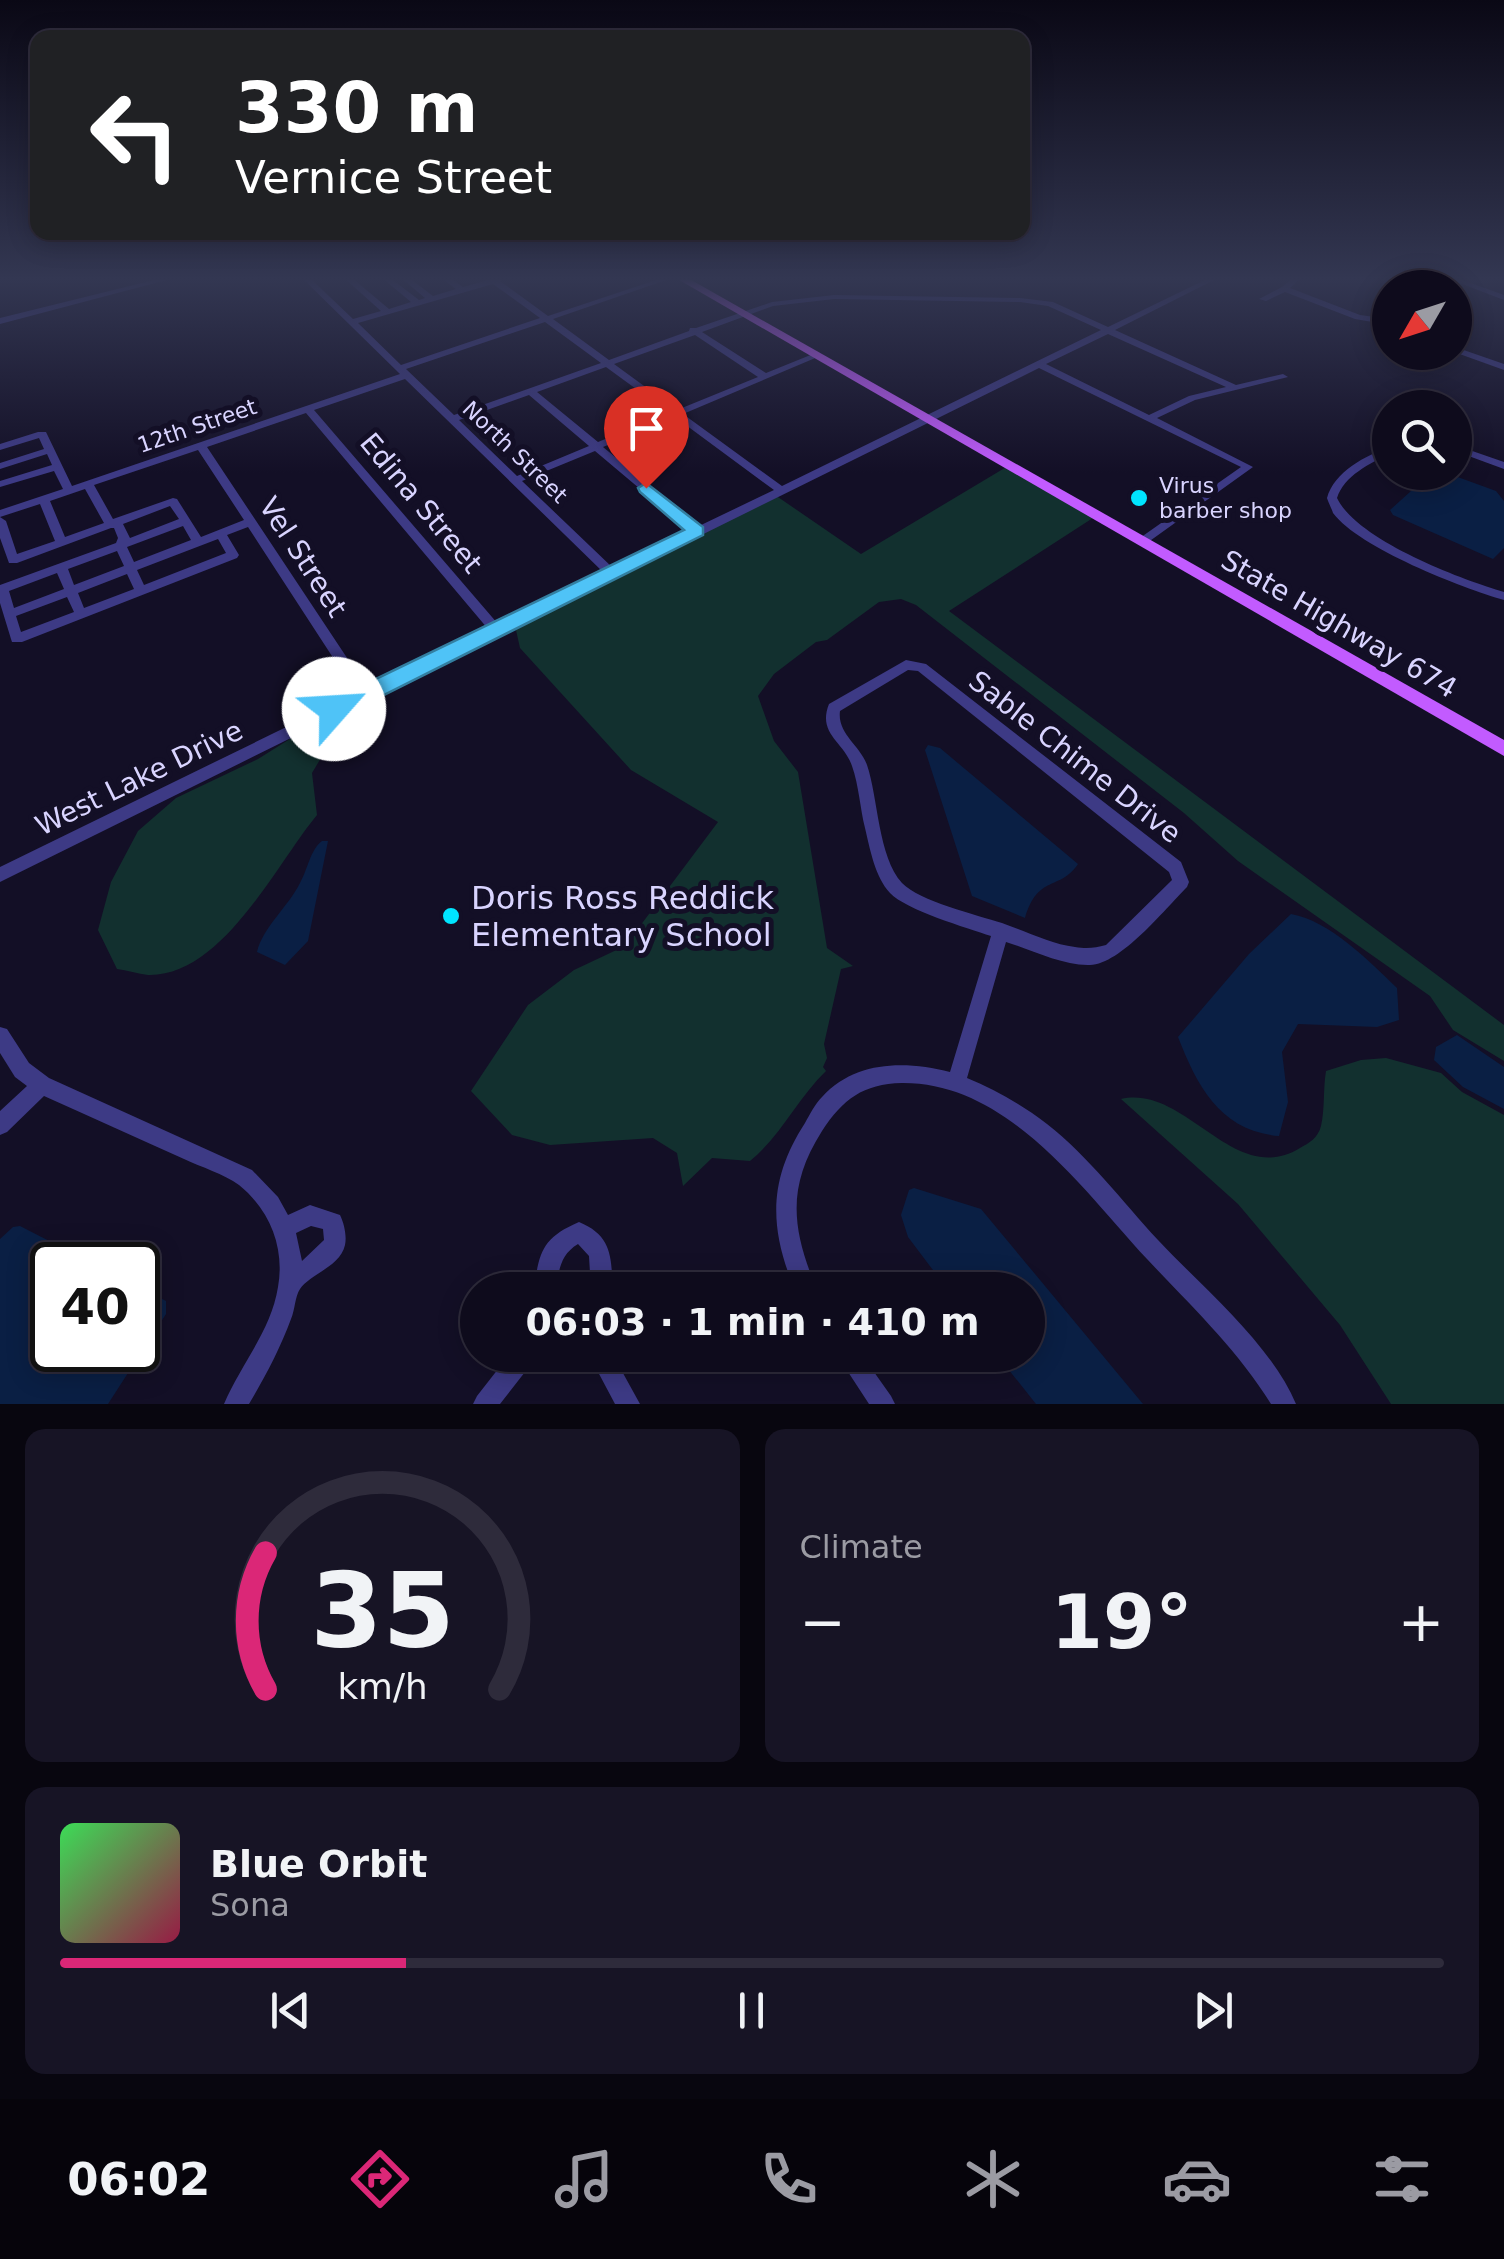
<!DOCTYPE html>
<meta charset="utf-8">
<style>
body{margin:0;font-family:"DejaVu Sans",sans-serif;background:#171425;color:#f1f3f6;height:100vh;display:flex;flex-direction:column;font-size:38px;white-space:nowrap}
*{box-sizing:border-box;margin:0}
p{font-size:32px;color:#9b9ba3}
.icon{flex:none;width:55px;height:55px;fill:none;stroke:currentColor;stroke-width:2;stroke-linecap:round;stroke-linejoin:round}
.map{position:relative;height:1404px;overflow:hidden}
.details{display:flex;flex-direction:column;gap:25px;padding:25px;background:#08060f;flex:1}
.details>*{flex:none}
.guide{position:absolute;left:30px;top:30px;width:1000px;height:210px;border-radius:20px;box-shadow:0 5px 25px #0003,0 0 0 2px #2e2b3b;background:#202124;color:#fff;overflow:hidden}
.needle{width:65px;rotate:231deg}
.controls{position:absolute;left:1372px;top:270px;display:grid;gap:20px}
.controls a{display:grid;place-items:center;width:100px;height:100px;border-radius:50%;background:#0e0b1c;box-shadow:0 5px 25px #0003,0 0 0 2px #2e2b3b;font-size:50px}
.speed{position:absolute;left:30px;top:1242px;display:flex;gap:20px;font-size:50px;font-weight:700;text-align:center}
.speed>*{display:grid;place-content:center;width:130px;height:130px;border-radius:50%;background:#0e0b1c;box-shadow:0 5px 25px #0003,0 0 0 2px #2e2b3b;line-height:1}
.speed .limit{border:5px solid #111;border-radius:15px;background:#fff;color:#111}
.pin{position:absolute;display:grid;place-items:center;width:85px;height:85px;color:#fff;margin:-102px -42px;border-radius:50% 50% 50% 0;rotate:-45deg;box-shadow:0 0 10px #0007}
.pin .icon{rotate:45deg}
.me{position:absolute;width:110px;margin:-55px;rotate:64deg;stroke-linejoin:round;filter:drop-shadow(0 0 8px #0008)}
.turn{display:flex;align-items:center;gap:35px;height:210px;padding:0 40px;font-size:45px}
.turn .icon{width:130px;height:130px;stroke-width:2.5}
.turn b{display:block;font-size:70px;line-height:85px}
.big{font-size:75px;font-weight:700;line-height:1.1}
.details .widget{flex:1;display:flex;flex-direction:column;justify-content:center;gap:15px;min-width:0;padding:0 35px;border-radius:20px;background:#171425}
.details .dial{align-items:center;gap:0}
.dial svg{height:260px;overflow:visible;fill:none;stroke:#2e2b3b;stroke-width:7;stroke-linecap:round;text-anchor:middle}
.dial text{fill:#f1f3f6;stroke:none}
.song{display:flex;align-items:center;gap:30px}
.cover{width:120px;height:120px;border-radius:15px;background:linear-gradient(135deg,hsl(130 70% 55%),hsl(340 70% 35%))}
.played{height:10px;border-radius:5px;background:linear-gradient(90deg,#db2777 25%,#2e2b3b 25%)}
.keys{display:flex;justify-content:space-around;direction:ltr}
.heat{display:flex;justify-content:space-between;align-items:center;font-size:55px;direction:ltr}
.details .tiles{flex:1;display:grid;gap:25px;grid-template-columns:1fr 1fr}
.widget:last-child{grid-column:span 2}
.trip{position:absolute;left:460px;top:1272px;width:585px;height:100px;border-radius:50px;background:#0e0b1c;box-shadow:0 5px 25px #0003,0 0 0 2px #2e2b3b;font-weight:700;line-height:100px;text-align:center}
.tab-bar{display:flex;height:160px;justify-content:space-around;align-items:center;background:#06040b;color:#9b9ba3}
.tab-bar .icon{width:70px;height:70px}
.tab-bar .on{color:#db2777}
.tab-bar b{font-size:45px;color:#f1f3f6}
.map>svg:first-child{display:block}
</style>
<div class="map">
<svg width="1504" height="1404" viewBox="0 0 1504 1404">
<rect width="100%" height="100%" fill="#130f26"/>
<!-- green -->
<path fill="#12302f" d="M1008,466L1096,516L949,611L1504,1025V1061L1453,1030L1430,996L1238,861L1184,813L916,605L901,599L879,602L827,640L816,642L774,674L758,696L774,741L798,772L827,948L853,966L841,969L824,1044L827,1058L823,1067L826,1071C797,1099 781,1136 750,1161L712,1158L683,1186L677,1153L653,1138L550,1145L512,1135L471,1091L528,1005L574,970L625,946L718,822L631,770L520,648L516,630L617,573L775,495L861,554Z
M317,722L333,738L312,773L317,815C277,863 222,977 148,975C138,974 127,970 117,969L98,930L111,882L138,831L176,798L258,759Z
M1386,1058L1441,1073L1462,1092L1504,1115V1404H1391L1340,1325L1238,1204L1121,1099C1186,1084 1234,1189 1300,1148C1309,1143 1318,1138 1321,1126C1325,1109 1323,1089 1326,1071L1361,1060Z"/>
<!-- water -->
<path fill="#0a1f44" d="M1444,472L1496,491L1504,501V548L1493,559L1393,515L1390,510L1421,482Z
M928,745L940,748L1078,864C1060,891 1038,874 1025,918L972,896L925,750Z
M322,841H328L308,941L285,965L257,952C263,927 288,907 300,883C308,869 310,850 322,841Z
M1291,914C1330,921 1369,961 1397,988L1399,1020L1377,1027L1298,1024L1282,1052L1288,1102L1279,1136C1221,1131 1198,1088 1178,1037L1249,954Z
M1457,1035L1504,1067V1109L1463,1087L1434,1060L1436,1047Z
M914,1188L981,1209L1143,1404H1036L997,1355H1028V1290H948L908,1237L901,1215L909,1190Z
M20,1226L96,1265H52V1350H138V1287L166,1301V1314L108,1404H0V1239L13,1227Z"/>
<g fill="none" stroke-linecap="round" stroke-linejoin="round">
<!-- minor -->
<path fill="#3d3a85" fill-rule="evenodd" d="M166,277H178L0,324V318Z
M301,277H309L353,319L381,311L343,277H351L389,309L411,302L381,277H389L419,300L425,298L400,277H408L433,296L456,289L440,277H449L463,287L488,280L485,277H511L500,281L548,316L665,277H675L553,319L609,360L689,331L690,328H696L772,302L834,295L1020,298L1053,302L1108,327L1211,277H1220L1115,330L1236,385L1283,374L1288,377L1195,400L1157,418L1253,467L1147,543H1139L1137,540L1241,467L1039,368L0,882V867L356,693L248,527L227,535L239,555L237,558L22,642H12L11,639L0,603V585L116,543L118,538L114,528H111L17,563H9L0,538V517L6,521L17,554L55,541L40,504L0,517V510L63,489L54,471L0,487V481L52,465L47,454L0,469V463L44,449L39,438L0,450V444L38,432H46L72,486L400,374ZM493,284L540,318L401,365L358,323ZM834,299L1020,302L1048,306L1101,330L782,486L683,414L820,356L813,354L766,373L702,332L773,306ZM545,322L601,363L454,415L406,369ZM1108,334L1226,387L1189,396L1149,415L1046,364ZM695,335L758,377L677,410L614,364ZM606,367L669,413L598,442L537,392ZM405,379L604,573L498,624L314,410ZM529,395L589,446L517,476L459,420ZM306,413L488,629L367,688L207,447ZM675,417L774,490L699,526L603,447ZM198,450L244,520L201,537L177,499L173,498L113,519L94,485ZM595,451L690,531L613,568L522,481ZM85,489L104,523L65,537L50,501ZM170,506L179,519L130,538L123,524ZM183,526L191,540L134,562L127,547ZM218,539L226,553L144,585L137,570ZM117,551L124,566L74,585L68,569ZM57,573L64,589L14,608L9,591ZM127,574L134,589L84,608L78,593ZM67,597L74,612L21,632L16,616Z
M1294,277H1302L1290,288L1360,315L1390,319V325L1355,319L1285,292L1266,301L1259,299L1282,287Z
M1412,277H1421L1407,288H1397Z
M1444,277H1454L1504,295V300Z
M1387,294H1390V314L1386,312Z
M1455,347L1504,364V370L1454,352Z
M1455,445L1504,462V469L1455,451Z
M1390,447V454C1370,463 1344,476 1337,498C1357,540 1460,579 1504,592V600C1462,588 1359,548 1333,513C1333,512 1327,499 1327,498C1334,472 1366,455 1390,447Z
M906,660L926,664L1181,862L1189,882L1187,887C1164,910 1121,964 1090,965C1063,966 1032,950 1006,942L967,1078C996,1090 1022,1105 1047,1124C1089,1157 1122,1201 1158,1240C1202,1287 1271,1344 1296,1404H1271C1237,1349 1191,1306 1147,1259C1083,1190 1008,1082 902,1083C863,1084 843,1099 822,1131C786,1188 792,1229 817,1290H795C769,1228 768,1180 805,1123C810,1114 815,1104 822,1097C856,1060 906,1061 950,1072L991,936C967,928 906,910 890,893C875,877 870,849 865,828C860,808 859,786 852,766C844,742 817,734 829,704ZM908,670L918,671L1169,872L1172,880L1106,945C1095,948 1087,949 1075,947C1051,944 1025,931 1002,923C977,915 919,901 902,883C878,857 878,797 867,765C860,745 837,734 840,711Z
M0,1027L7,1029L29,1063L49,1078L252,1170L278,1197L288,1215L310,1205L340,1215C344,1223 347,1236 345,1245C340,1267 310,1274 300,1289C295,1296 295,1310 291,1319C280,1349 265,1377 249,1404H224C241,1364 271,1331 278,1287C285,1248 270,1210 239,1185C224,1174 201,1167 184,1159C137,1138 91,1117 44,1096L7,1132L0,1135V1111L27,1086L15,1077L0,1053ZM311,1226L323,1229L324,1240L302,1261L296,1233Z
M579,1222C613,1236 611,1258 613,1290H591L589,1256L578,1244C560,1255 559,1270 556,1290H534C539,1252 542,1238 579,1222Z
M509,1355H535L532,1363L500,1404H473L477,1396Z
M589,1355H613L640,1404H615Z
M837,1355H862L891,1396L895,1404H869Z"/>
<!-- major -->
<path fill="#c25bff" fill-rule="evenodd" d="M674,277H686L1504,740V756Z"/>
</g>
<!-- sky -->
<linearGradient id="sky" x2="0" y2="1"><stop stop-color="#0a0815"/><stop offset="0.59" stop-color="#333752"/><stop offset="1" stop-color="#333752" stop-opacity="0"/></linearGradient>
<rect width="1504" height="473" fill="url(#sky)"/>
<!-- route -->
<path fill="#4fc3f7" stroke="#337fa1" stroke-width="2.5" d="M646,483L703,527V535L342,716H326L322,709L326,703L684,530L640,492L638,488Z"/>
<!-- markers -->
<g fill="#00e5ff" stroke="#130f26" stroke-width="4">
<circle cx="1139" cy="498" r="10"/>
<circle cx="451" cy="916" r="10"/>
</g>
<g text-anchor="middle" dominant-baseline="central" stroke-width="10" stroke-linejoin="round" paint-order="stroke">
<!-- far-street labels -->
<g font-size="22" fill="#d9d4ff" stroke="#130f26">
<text transform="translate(197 426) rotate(-19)">12th Street</text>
<text transform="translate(515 452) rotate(44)">North Street</text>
</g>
<!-- far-poi labels -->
<g font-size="22" fill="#d9d4ff" stroke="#130f26" text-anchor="start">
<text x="1159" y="485">Virus<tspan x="1159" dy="25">barber shop</tspan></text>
</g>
<!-- street labels -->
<g font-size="28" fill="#d9d4ff" stroke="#130f26">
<text transform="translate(421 503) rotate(50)">Edina Street</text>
<text transform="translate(303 557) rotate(57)">Vel Street</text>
<text transform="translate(1339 624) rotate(30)">State Highway 674</text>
<text transform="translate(1075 757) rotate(38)">Sable Chime Drive</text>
<text transform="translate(139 778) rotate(-26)">West Lake Drive</text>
</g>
<!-- near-poi labels -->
<g font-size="32" fill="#d9d4ff" stroke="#130f26" text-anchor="start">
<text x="471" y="898">Doris Ross Reddick<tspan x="471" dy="37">Elementary School</tspan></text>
</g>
</g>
</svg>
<div class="controls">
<a><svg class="needle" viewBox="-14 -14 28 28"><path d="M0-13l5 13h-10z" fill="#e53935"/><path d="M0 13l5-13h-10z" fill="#9b9ba3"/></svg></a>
<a><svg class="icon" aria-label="search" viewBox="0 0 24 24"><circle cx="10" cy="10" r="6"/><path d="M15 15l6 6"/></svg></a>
</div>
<div class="speed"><div class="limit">40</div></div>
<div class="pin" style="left:646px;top:488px;background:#d93025"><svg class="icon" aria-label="arrive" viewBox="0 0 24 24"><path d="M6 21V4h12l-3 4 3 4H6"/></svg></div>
<svg class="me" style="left:334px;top:709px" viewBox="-20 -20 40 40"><circle r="19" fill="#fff"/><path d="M0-13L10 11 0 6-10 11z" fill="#4fc3f7"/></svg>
<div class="trip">06:03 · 1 min · 410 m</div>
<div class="guide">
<div class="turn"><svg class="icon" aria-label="left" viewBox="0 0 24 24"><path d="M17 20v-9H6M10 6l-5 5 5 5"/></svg><div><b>330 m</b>Vernice Street</div></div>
</div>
</div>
<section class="details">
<div class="tiles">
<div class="widget dial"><svg viewBox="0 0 100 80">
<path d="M14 69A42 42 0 1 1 86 69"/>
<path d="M14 69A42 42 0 0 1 14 27" stroke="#db2777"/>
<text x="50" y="56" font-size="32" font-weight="700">35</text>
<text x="50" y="72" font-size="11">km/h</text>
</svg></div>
<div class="widget"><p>Climate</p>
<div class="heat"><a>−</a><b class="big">19°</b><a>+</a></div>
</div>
<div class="widget">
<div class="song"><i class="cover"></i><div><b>Blue Orbit</b><p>Sona</p></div></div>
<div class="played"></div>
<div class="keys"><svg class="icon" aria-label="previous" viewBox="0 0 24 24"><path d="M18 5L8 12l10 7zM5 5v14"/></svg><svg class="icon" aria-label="pause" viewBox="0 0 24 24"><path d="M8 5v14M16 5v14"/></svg><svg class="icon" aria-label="next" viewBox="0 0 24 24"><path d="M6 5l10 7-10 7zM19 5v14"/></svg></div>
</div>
</div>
</section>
<nav class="tab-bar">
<b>06:02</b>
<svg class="icon on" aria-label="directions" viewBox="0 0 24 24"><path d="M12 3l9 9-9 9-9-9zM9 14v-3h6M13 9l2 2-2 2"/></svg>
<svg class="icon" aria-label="music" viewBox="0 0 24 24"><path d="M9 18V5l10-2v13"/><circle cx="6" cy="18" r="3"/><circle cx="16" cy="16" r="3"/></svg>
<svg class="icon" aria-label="phone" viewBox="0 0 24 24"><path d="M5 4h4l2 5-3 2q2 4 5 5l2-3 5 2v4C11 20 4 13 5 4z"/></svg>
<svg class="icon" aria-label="climate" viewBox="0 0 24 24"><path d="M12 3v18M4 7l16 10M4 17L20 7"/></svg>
<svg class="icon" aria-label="car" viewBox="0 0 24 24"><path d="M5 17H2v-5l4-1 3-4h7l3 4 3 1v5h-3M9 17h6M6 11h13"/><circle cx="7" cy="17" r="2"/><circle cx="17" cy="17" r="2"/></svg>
<svg class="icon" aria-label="filters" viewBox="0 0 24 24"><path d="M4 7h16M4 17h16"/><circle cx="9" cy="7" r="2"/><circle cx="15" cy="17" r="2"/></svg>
</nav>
